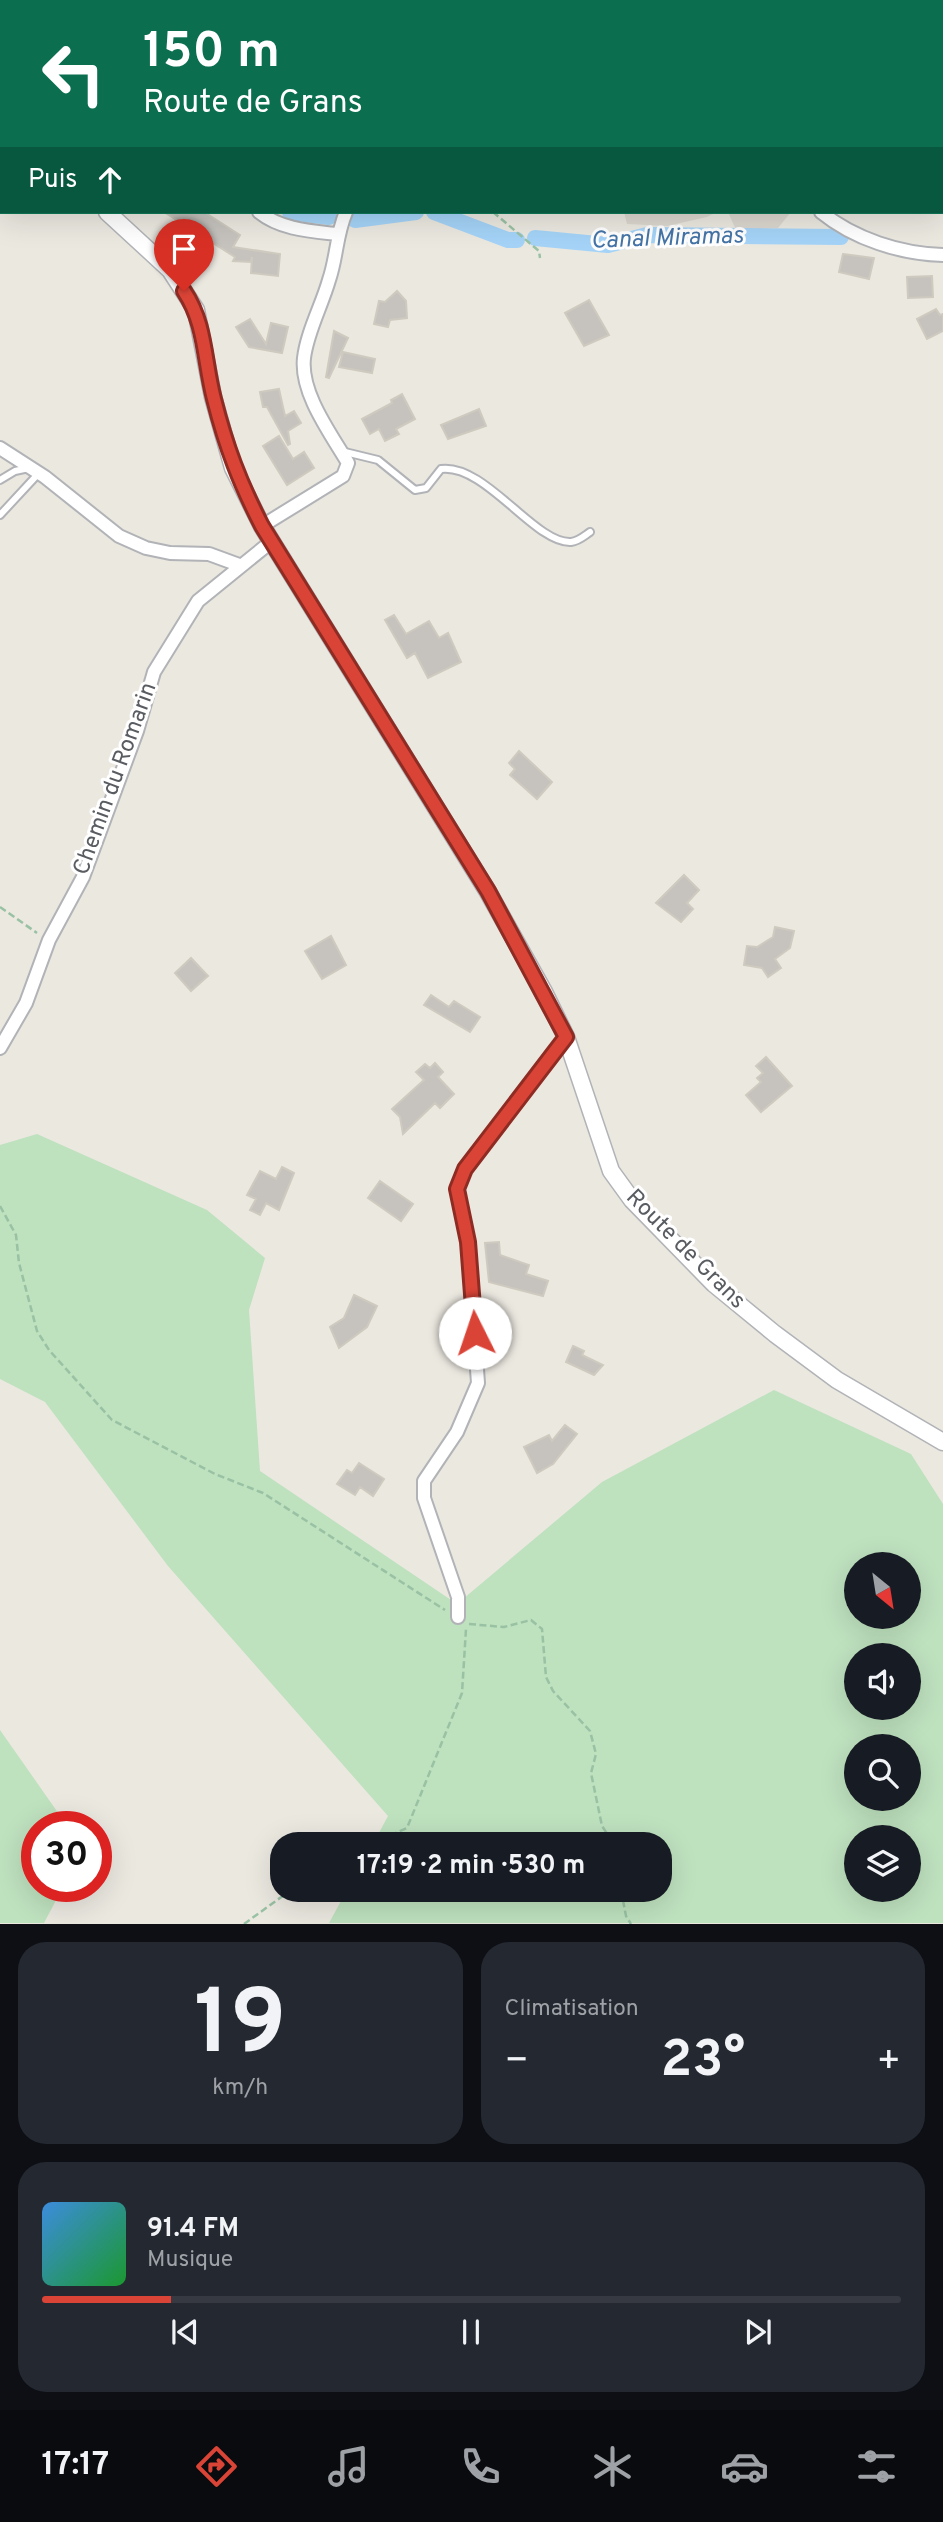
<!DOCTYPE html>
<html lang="fr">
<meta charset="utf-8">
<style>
body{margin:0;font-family:Overpass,sans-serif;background:#242831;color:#f1f3f6;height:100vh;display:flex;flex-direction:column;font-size:26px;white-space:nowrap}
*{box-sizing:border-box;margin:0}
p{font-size:23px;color:#9ea1a6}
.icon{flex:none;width:38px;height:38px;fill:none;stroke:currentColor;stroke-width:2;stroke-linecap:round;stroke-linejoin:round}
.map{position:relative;height:1924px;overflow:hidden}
.panel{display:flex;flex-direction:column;gap:18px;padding:18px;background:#0d0f14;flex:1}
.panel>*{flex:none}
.hud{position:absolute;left:0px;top:0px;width:943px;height:214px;box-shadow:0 7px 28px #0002;background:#0b6e4f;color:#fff;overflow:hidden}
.needle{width:46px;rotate:150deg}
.buttons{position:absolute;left:844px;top:1552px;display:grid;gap:14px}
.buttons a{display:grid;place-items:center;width:77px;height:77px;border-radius:50%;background:#171b24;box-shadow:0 7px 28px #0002;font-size:35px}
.speed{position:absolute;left:21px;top:1811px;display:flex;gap:14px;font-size:35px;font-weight:700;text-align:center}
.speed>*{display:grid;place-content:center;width:91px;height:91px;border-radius:50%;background:#171b24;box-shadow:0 7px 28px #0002;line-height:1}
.speed .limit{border:10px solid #d22;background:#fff;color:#111}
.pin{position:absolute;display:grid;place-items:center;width:60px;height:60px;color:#fff;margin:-72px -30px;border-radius:50% 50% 50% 0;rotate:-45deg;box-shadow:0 0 7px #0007}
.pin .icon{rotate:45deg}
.me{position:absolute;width:77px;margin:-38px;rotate:356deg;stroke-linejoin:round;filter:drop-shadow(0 0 5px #0008)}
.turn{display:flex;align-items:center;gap:24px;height:147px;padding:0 28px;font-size:32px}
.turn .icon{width:91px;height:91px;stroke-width:2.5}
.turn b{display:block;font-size:49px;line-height:60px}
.then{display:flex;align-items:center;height:66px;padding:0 28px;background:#0003;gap:14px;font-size:26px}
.big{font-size:52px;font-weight:700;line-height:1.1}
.panel .card{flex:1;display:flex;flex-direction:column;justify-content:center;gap:10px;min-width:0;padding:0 24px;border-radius:28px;background:#242831}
.panel .dial{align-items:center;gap:0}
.dial b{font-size:91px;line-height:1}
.song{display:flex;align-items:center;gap:21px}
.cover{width:84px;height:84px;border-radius:10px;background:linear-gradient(135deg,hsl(210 70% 55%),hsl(130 70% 35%))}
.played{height:7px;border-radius:4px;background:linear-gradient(90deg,#da4437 15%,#363941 15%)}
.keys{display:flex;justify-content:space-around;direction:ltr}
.heat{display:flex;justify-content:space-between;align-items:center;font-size:38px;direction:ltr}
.panel .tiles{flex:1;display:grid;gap:18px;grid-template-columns:1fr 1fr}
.card:last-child{grid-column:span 2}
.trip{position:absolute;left:270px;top:1832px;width:402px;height:70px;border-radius:28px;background:#171b24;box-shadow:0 7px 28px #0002;font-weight:700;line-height:70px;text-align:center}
.menu{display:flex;height:112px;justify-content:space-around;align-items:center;background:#090b0e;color:#9ea1a6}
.menu .icon{width:49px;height:49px}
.menu .current{color:#da4437}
.menu b{font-size:32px;color:#f1f3f6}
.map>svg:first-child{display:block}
</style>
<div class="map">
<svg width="943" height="1924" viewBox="0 0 943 1924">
<rect width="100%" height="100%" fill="#ebe8e0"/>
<!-- education -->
<path fill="#dbd7cf" d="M624,212H717L707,217L667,226L627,224Z
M728,212H791L778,228L736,230Z"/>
<!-- green -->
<path fill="#bee1be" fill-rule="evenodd" d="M37,1134L207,1210L265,1258L249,1310L260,1471L457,1604L602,1482L774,1390L911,1454L943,1504V1923H329L347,1890H660V1844H373L388,1816L168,1566L45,1402L0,1379V1145ZM856,1564H908V1617H856ZM856,1656H908V1708H856ZM856,1746H908V1799H856ZM856,1838H908V1890H856Z
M0,1730L68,1827H37V1886L63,1887L44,1923H0Z"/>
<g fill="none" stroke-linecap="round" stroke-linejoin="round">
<!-- canal -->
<path stroke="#a4d3f7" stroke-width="16" d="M42,2L46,0
M0,18L2,17
M290,212L329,217
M434,212L508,240H517
M355,220L416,212
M535,238L608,245L647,235L841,237"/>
</g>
<!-- building -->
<path fill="#c6c3be" stroke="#cfcabf" stroke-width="2" d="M164,212H204L240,235L233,247L280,254L278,276L251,273L252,257L251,262L233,261L235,257Z
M843,254L874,258L869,279L839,272Z
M932,276L933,297L908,298L907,277Z
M397,291L406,301L407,318L390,320L388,327L374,324L379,301L385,302Z
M589,300L609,335L584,346L565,313Z
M936,309L940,315L943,314V331L927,339L917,319Z
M250,319L266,344L271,323L288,327L282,353L249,347L236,327Z
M334,331L348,338L329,378L326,377Z
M343,352L375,359L372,373L339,367Z
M279,389L285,416L294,411L301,423L288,431L290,444L288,445L267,407H263L260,392Z
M402,394L415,419L396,429L399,434L385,441L379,429L370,434L362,419L392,403L391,400Z
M479,409L486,426L448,439L441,425Z
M279,436L293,459L304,452L314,468L287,485L263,446Z
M394,615L406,634L429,621L439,638L448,633L461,662L428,678L415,653L407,658L385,620Z
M519,751L552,782L537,799L510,775L515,769L509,763Z
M684,875L699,890L687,903L693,909L681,922L656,903Z
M775,927L794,931L790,948L775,959L781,968L768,977L762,968L744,965L747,946L757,947L773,937Z
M331,936L346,965L322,979L305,951Z
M191,958L208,976L191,991L175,973Z
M431,995L449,1007L454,1001L480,1017L470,1032L424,1005Z
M766,1057L792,1086L761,1112L746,1095L761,1082L757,1078L763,1073L756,1066Z
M435,1063L443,1072L438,1077L454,1094L440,1108L435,1103L403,1134L400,1117L392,1109L424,1080L416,1072L425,1064L430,1068Z
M282,1167L294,1173L279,1210L266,1203L260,1215L250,1210L256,1199L247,1195L260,1171L276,1179Z
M380,1181L413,1204L401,1221L368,1198Z
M499,1242L500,1255L529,1265L526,1274L548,1281L543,1296L489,1282L485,1243Z
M354,1295L377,1306L367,1327L339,1348L330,1327L344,1318Z
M573,1346L584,1351L582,1355L603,1365L594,1375L566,1362Z
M565,1425L577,1434L553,1464L537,1473L524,1447L549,1435L552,1441Z
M359,1463L384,1479L373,1496L360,1487L355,1495L337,1484L347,1470L352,1473Z"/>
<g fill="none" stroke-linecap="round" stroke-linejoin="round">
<defs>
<path id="service" d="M341,451L378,460L415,490L426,488L441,469C485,463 535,544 571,542C579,541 584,536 590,532
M0,480L15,471L29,468
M0,515L39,473"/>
<path id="minor" d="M265,0V2
M662,0L663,2
M425,2V0
M942,33L943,32
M942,165H943
M259,212C280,229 309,231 336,234
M821,212C854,239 901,254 943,255
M0,448L45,477L119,536L146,548L170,553L209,554L239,565
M262,526L343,476L348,463C331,434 300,393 304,358C307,332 322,305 329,280C337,257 336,235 346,212
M0,1048L26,1003L49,940L83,877L137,731L154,672L198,601L272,541
M458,1617V1597L424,1498V1481L457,1432L478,1383L468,1243L457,1189L465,1169L566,1037"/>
<path id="tertiary" d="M123,0V2
M107,212L170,270L196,310L213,397L233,468L262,526L488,892L544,992L566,1037L611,1171L632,1200L714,1284L775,1334L837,1380L943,1442"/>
</defs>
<!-- service casing -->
<use href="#service" stroke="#b1b3b7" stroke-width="10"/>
<!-- minor casing -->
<use href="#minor" stroke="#b1b3b7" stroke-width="16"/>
<!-- tertiary casing -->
<use href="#tertiary" stroke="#b1b3b7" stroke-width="19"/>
<!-- path -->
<path stroke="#99c1a4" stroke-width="2.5" stroke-dasharray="7 3.5" stroke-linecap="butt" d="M919,0L920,2
M850,2L853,0
M493,212L539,251L540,258
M0,907L37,933
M0,1206L16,1235L19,1263L37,1331L49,1350L112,1420L215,1474L263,1493L445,1610
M469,1624L504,1627L531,1620L542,1629L546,1677L553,1691L590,1731L596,1754L591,1773L602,1826L614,1844
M371,1844L407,1828L462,1693L466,1629
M621,1890L626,1916L631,1924
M244,1924L291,1890"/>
<!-- service -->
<use href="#service" stroke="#fff" stroke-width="6"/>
<!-- minor -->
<use href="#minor" stroke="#fff" stroke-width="12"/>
<!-- tertiary -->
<use href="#tertiary" stroke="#fff" stroke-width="16"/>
</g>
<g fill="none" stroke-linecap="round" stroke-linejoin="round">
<defs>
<path id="route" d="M184,291C206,324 204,361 214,399C226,447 240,483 262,526L488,891L566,1037L465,1169L457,1189L468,1242L475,1333"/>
</defs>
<!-- route casing -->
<use href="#route" stroke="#8e2c24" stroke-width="18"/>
<!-- route -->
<use href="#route" stroke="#da4437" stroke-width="12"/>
</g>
<g text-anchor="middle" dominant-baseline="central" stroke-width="6" stroke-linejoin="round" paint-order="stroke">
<!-- street labels -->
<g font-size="23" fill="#595c60" stroke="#fff">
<text transform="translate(116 779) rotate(-70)">Chemin du Romarin</text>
<text transform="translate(685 1250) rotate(45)">Route de Grans</text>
</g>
<!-- water labels -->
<g font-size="24" font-style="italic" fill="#4474a7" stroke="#fff">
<text transform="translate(667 239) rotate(-2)">Canal Miramas</text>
</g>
</g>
</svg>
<div class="buttons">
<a><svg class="needle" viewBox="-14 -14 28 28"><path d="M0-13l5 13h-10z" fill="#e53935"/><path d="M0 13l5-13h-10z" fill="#9ea1a6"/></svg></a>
<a><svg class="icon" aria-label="sound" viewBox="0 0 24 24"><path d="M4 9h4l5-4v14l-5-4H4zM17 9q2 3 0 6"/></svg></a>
<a><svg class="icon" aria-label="search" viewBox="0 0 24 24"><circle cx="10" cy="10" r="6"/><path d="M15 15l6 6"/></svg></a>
<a><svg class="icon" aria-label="layers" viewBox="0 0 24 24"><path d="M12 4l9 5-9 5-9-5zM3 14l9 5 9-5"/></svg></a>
</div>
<div class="speed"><div class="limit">30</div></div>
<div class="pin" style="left:184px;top:291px;background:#d93025"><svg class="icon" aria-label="arrive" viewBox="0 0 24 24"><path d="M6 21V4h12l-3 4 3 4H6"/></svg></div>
<svg class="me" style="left:475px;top:1333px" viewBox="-20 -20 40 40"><circle r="19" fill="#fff"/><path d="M0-13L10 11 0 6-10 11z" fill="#da4437"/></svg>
<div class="trip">17:19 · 2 min · 530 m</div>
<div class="hud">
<div class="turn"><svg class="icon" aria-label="left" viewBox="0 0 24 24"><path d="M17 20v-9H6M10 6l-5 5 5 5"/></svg><div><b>150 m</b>Route de Grans</div></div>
<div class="then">Puis<svg class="icon" aria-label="ahead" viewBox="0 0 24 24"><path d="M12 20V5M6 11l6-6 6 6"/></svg></div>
</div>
</div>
<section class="panel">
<div class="tiles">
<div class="card dial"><b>19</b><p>km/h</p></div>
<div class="card"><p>Climatisation</p>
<div class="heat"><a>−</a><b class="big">23°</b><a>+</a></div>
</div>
<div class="card">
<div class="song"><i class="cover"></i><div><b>91.4 FM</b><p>Musique</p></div></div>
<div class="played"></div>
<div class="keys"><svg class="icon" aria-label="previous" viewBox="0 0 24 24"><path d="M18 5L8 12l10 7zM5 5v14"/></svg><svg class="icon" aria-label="pause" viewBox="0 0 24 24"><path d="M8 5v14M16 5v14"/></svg><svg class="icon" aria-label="next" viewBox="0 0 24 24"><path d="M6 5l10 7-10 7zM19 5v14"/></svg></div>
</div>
</div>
</section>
<nav class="menu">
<b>17:17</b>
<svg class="icon current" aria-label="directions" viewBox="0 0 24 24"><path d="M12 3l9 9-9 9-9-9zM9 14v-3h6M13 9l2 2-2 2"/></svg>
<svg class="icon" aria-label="music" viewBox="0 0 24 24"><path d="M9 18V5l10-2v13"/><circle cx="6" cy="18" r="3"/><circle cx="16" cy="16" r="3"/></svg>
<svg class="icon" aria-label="phone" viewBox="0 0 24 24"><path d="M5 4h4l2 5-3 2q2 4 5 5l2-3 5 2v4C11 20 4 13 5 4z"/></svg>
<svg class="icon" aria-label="climate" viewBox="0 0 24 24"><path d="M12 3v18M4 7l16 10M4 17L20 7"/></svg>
<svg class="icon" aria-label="car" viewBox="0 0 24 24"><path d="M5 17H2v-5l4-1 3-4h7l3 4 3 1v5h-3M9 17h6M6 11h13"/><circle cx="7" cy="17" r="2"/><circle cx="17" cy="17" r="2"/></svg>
<svg class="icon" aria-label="filters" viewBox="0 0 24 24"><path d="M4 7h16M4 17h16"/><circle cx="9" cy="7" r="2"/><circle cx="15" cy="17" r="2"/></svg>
</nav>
